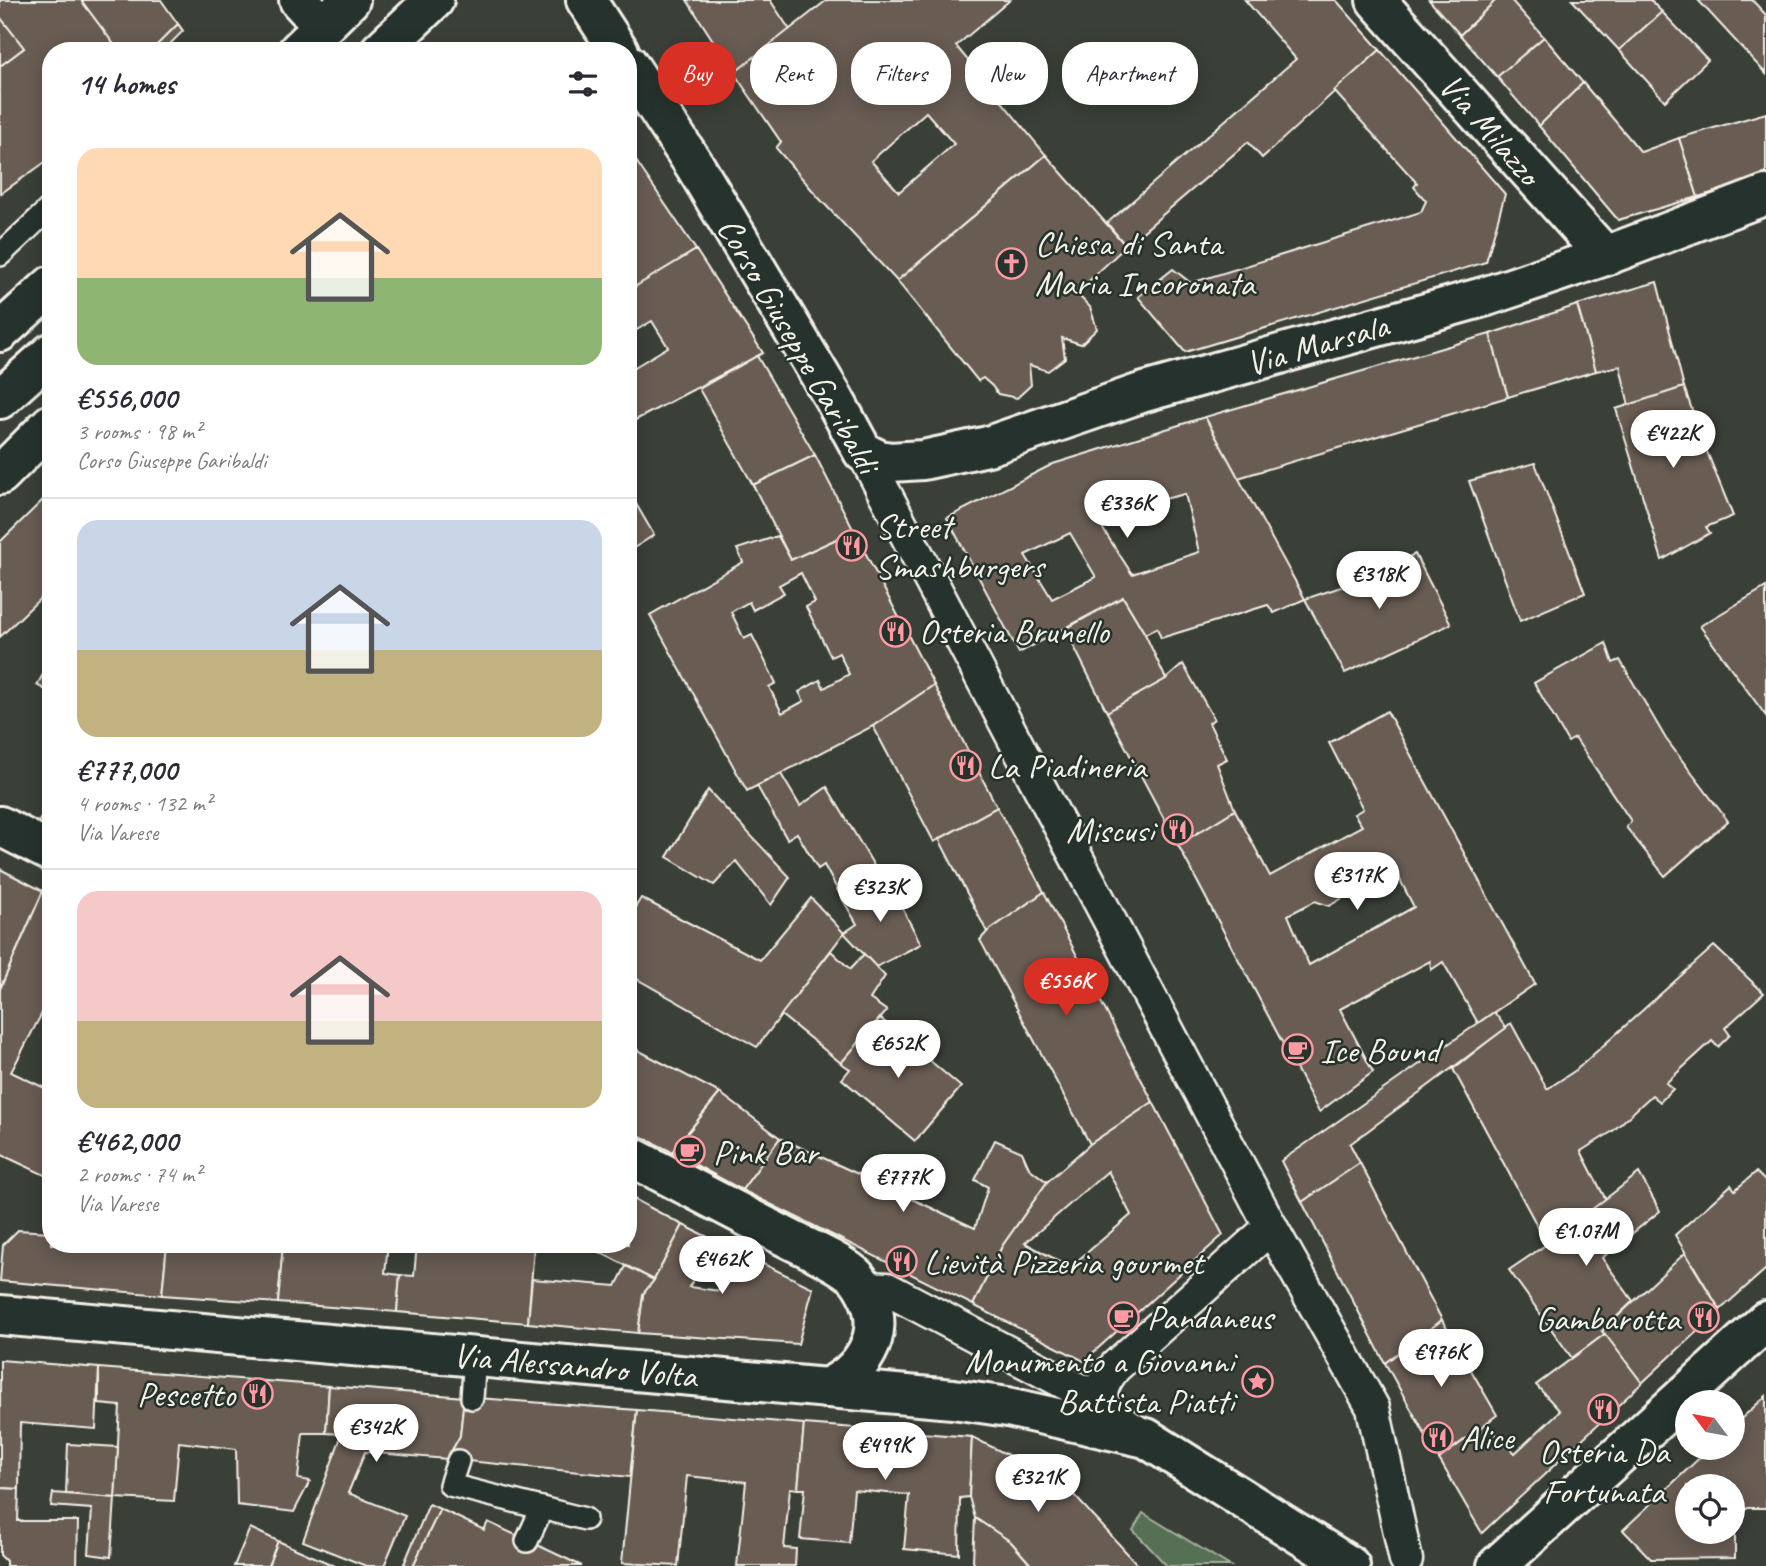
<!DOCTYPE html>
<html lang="en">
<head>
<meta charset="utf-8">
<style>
  :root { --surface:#fff; --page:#f2f2f3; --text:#2b2b33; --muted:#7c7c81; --line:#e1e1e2; --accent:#d93025 }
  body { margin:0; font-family:Caveat,sans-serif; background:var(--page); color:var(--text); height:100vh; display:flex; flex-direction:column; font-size:26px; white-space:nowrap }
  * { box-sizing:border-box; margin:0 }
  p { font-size:23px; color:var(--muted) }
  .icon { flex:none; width:38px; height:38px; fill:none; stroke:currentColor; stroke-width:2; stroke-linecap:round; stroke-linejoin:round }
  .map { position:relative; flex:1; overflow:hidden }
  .side { position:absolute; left:42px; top:42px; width:595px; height:1211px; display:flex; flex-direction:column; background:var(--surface); border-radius:28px; box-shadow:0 4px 18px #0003 }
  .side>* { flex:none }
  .hud { position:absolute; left:658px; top:42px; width:665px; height:63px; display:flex; gap:14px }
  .needle { width:46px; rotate:302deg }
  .tools { position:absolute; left:1675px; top:1390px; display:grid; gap:14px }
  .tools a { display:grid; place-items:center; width:70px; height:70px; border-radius:50%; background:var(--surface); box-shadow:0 4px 18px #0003; font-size:35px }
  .price { position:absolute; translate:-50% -60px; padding:0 16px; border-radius:24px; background:#fff; color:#222; font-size:23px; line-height:46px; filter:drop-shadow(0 2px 4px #0008) }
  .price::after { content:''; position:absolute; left:50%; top:42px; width:21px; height:16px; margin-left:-10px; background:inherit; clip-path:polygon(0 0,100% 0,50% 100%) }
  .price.selected { background:var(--accent); color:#fff }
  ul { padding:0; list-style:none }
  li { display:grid; align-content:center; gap:14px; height:371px; padding:0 35px }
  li+li { border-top:2px solid var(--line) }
  li span { display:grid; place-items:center; height:217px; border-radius:21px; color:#555 }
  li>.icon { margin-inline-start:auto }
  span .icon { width:126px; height:126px; fill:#fffc; stroke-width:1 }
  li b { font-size:30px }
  h2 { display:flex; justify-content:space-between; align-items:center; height:84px; padding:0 35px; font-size:30px }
  .pill { padding:0 24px; border-radius:28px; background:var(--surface); box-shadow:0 4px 18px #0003; font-size:24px; line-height:63px }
  .pill.selected { background:var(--accent); color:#fff }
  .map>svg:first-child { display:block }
  .green { fill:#576f55; stroke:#a6b09e; stroke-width:2 }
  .building { fill:#675c52; stroke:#f4f1e8; stroke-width:2; fill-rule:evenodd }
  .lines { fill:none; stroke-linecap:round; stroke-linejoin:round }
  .service-casing { stroke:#f4f1e8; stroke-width:26 }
  .pedestrian-casing { stroke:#f4f1e8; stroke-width:37 }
  .minor-casing { stroke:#f4f1e8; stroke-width:44 }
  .secondary-casing { stroke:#f4f1e8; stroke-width:44 }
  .service { stroke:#26332d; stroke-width:21 }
  .pedestrian { stroke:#26332d; stroke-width:32 }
  .minor { stroke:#26332d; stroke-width:38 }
  .secondary { stroke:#26332d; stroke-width:38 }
  .labels { text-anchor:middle; stroke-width:5; stroke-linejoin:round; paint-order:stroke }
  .street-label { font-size:35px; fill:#f4f1e8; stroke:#26332d }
  .poi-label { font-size:35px; fill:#f4f1e8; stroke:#26332d; text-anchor:start }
</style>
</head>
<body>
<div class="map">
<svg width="1766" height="1566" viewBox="0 0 1766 1566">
  <rect width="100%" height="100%" fill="#3a3f38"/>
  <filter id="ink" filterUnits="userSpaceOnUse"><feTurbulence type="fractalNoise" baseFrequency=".0143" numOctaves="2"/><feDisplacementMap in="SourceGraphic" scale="14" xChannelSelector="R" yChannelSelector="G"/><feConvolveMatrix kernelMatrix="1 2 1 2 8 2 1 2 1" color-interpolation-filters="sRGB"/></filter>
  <g filter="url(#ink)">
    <!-- green -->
    <polygon class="green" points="1143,1513 1230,1566 1167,1566 1133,1530"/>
    <!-- building -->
    <g class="building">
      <polygon points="0,0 81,0 119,51 51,51 51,158 0,194 0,66 24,48 0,17"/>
      <polygon points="81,0 161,0 183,31 178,24 151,51 119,51"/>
      <polygon points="687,0 770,0 790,30 734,73"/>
      <path d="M827,0H1010L956,46L1046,155L897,281L819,198L776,148L781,142L734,73ZM926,112L954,144L899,192L871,161Z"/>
      <polygon points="1245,0 1336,0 1380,50 1262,158 1248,142 1126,246 1107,223 1296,59"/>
      <polygon points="1429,0 1496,0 1460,35"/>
      <polygon points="1496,0 1511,0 1544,37 1497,77 1460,35"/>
      <polygon points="1572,0 1650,0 1662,12 1619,50"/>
      <polygon points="1698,0 1752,0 1766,15 1766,74"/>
      <polygon points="1662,12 1708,60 1665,101 1619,50"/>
      <polygon points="0,17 24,48 0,66"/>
      <polygon points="178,24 183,31 163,51 151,51"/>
      <polygon points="1544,37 1583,83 1539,126 1497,77"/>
      <polygon points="1380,50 1505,194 1486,262 1185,352 1138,297 1173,269 1191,283 1421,212 1426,201 1414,187 1417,183 1334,91"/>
      <polygon points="1583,83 1641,152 1679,138 1698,197 1618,220 1539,126"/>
      <polygon points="1766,113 1766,177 1698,197 1679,138"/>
      <polygon points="628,149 696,250 628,291"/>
      <polygon points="1046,155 1126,246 1076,293 1090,307 1097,329 1081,344 1062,338 1065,358 1048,371 1029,365 1031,385 1017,398 998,394 992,386 983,378 978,381 897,281"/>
      <polygon points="696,250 763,353 628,424 628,371 668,347 652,321 628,335 628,291"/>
      <polygon points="1657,282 1684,387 1629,406 1620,366 1596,371 1577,305"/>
      <polygon points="1577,305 1596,371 1508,397 1490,334"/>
      <polygon points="1490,334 1508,397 1238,478 1205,417"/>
      <polygon points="757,356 815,455 753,485 699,389"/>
      <polygon points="1684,387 1705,447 1733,516 1706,527 1710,533 1662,560 1616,409"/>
      <path d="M1205,417L1305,599L1274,613L1268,605L1161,638L1157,628L1145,634L1123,597L1019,653L947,518L1053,464ZM1185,494L1199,552L1132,574L1101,526L1128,516L1127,508ZM1070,533L1096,577L1052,599L1025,555Z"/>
      <polygon points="815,455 854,531 791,560 753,485"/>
      <polygon points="1535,463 1585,593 1520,621 1469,481"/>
      <polygon points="628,490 654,535 628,552"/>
      <polygon points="51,492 51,588 0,637 0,542"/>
      <path d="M854,531L934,685L873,726L747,791L650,615L743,562L737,549L778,536L791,560ZM801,573L815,602L806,607L831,657L839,653L849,674L824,688L820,680L799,692L804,701L782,713L769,687L776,683L752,635L744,639L731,612L749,602L753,610L784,593L779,585Z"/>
      <polygon points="1399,553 1402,560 1415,554 1451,624 1345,673 1305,599 1353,583 1350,576"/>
      <polygon points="1766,587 1766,716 1700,626"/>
      <polygon points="1123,597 1145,634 1166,679 1107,712 1065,629"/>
      <polygon points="1606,643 1613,663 1620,660 1666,739 1728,821 1665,876 1626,827 1631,821 1575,738 1568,742 1534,683"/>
      <polygon points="51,660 51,693 37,685"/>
      <polygon points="1183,664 1214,719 1209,723 1227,759 1217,764 1235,810 1178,845 1107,712 1166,679"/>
      <polygon points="934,685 997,807 934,842 873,726"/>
      <path d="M1387,711L1535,984L1478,1023L1443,962L1431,970L1430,961L1340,1009L1373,1072L1319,1112L1178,845L1235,810L1270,876L1362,826L1354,814L1363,809L1329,743ZM1394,868L1414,907L1309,965L1288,915L1315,901L1329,906Z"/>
      <polygon points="781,774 800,806 827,787 882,879 843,900 824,865 818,869 797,833 787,839 757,786"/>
      <polygon points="708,790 790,877 771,905 736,861 714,885 667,857"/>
      <polygon points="51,800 51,830 38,823"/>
      <polygon points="997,807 1044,892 987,932 939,839"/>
      <polygon points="0,869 43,891 0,989"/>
      <polygon points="886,877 921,944 876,967 844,933 857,924 843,900"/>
      <polygon points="43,891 51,895 51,996 11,1072 51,1091 51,1178 0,1154 0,989"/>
      <polygon points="1044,892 1153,1102 1090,1144 980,940 987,932"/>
      <polygon points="641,898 760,960 811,898 844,933 757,1047 628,974 628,919"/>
      <polygon points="1714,946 1764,993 1725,1028 1730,1035 1718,1047 1712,1041 1666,1083 1673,1089 1660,1102 1652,1095 1613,1131 1581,1151 1606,1200 1547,1244 1453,1069 1511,1023 1547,1089 1576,1070"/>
      <polygon points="831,951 850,969 864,954 885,976 870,999 887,1011 841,1063 781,1015"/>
      <polygon points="1494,1012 1506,1028 1350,1144 1360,1163 1302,1202 1281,1161"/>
      <polygon points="880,1018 961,1087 915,1141 842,1079 850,1069 841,1063"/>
      <polygon points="628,1045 720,1093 672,1152 628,1130"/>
      <polygon points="720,1093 780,1138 742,1190 672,1152"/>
      <path d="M1153,1102L1223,1235L1084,1361L973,1305L1002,1246L1047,1182L1090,1144ZM1108,1171L1131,1215L1070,1267L1025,1243Z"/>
      <polygon points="780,1138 975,1228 988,1187 975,1180 995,1140 1022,1152 1029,1168 1047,1182 1002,1246 973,1305 742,1190"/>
      <polygon points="1360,1163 1442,1320 1385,1363 1302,1202"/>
      <polygon points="1756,1172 1766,1182 1766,1269 1720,1310 1675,1235 1731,1185 1735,1190"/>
      <polygon points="1639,1173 1660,1211 1602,1258 1633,1301 1602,1331 1605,1334 1572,1358 1509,1270 1547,1244"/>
      <polygon points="628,1196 683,1225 654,1280 584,1244 628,1244"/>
      <polygon points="51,1223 51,1244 167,1244 162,1295 0,1281 3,1245 18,1230 50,1232"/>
      <path d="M683,1225L813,1288L798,1344L638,1333L643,1294L654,1280ZM699,1271L724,1284L720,1291L689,1287Z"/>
      <polygon points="167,1244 283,1244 278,1303 162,1295"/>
      <polygon points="283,1244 388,1244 385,1273 400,1275 397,1312 278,1303"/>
      <polygon points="417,1244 501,1244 534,1247 528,1323 397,1312 400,1275 414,1276"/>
      <polygon points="1685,1253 1720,1310 1642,1383 1602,1331"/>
      <polygon points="626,1266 654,1280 643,1294 638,1333 528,1323 532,1279 616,1286"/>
      <polygon points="1442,1320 1497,1415 1439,1459 1385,1363"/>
      <polygon points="1605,1334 1642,1383 1482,1533 1439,1459 1486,1424 1515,1453 1560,1411 1536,1385"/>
      <polygon points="0,1360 99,1368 96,1429 20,1423 19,1489 0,1488"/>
      <polygon points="99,1368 329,1386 326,1433 303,1433 298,1479 310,1481 294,1512 237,1505 236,1449 179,1442 174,1501 115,1498 120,1406 99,1404"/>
      <polygon points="329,1386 464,1397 460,1436 447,1459 365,1452 348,1493 405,1516 384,1566 366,1566 303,1541 342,1434 326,1433"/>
      <path d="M1766,1396V1508H1748L1738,1513L1735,1522V1558L1651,1559L1623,1530L1711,1447H1732V1427ZM1687,1486H1732V1531H1687Z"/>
      <polygon points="464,1397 637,1410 630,1477 447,1459 460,1436"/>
      <polygon points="637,1410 804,1424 798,1489 790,1488 784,1548 796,1549 795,1566 737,1566 746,1482 687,1476 678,1566 622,1563"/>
      <polygon points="804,1424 972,1437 969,1497 960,1498 959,1554 904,1549 909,1495 854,1490 849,1543 800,1539 805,1489 798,1489"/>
      <polygon points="972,1437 1062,1482 1139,1566 1032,1566 1011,1542 975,1518 969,1497"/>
      <polygon points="68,1444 118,1447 115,1498 66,1494"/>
      <polygon points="0,1488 19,1489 18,1521 78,1521 77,1566 6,1566 6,1561 0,1555"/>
      <polygon points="53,1493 115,1498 111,1557 89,1554 92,1509 51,1506"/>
      <polygon points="429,1504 440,1509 413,1566 409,1566 404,1564"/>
      <polygon points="440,1509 484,1530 488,1522 582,1566 413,1566"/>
      <polygon points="975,1518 1011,1542 1031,1565 975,1566 973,1560"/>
      <polygon points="250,1528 278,1541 268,1566 234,1566"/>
      <polygon points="278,1541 335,1566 268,1566"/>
    </g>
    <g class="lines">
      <defs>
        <g id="service">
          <polyline points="0,255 51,207"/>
          <polyline points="472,1398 475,1357"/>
          <polyline points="458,1461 450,1485 585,1519"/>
          <polyline points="527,1541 542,1508"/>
        </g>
        <g id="pedestrian">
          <polyline points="863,452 1271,1227 1373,1408 1406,1560"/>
          <polyline points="864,1288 887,1289 1081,1391 1101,1395"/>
          <path d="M1140,1434C1109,1414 1085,1403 1115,1367L1271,1227"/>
        </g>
        <g id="minor">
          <polyline points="299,0 323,26"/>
          <polyline points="586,0 619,51"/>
          <polyline points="1376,0 1605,256"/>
          <polyline points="628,64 695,166 833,397 863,452 879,460 890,462 923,460 988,446 1141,393 1487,296 1605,256 1766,195"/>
          <polyline points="0,475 51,424"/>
          <polyline points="0,826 51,852"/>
          <path d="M628,1155C679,1181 729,1208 780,1234C804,1247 833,1258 854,1275C861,1281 865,1290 869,1298C886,1336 861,1373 826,1388"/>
          <polyline points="0,1315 953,1399 1008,1407 1146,1438 1350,1566"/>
          <polyline points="1497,1566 1766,1321"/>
        </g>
        <g id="secondary">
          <polyline points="298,51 350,0"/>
          <polyline points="380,51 434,0"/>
          <polyline points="0,332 51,286"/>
          <polyline points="0,399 51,353"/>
        </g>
      </defs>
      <!-- service casing -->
      <use href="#service" class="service-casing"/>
      <!-- pedestrian casing -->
      <use href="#pedestrian" class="pedestrian-casing"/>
      <!-- minor casing -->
      <use href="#minor" class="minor-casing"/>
      <!-- secondary casing -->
      <use href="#secondary" class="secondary-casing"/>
      <!-- service -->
      <use href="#service" class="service"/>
      <!-- pedestrian -->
      <use href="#pedestrian" class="pedestrian"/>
      <!-- minor -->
      <use href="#minor" class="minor"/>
      <!-- secondary -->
      <use href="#secondary" class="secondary"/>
    </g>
  </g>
  <!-- icons -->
  <defs>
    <symbol id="church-ring" viewBox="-11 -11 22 22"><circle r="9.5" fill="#26332d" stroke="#ff9aa2" stroke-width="1.5"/><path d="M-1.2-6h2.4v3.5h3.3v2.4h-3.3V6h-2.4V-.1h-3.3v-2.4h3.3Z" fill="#ff9aa2"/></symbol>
    <symbol id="restaurant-ring" viewBox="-11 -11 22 22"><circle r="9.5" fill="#26332d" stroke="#ff9aa2" stroke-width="1.5"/><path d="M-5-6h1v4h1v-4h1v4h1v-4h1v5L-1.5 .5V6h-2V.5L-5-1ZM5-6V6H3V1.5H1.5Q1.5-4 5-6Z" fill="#ff9aa2"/></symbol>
    <symbol id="cafe-ring" viewBox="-11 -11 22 22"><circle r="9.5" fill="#26332d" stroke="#ff9aa2" stroke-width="1.5"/><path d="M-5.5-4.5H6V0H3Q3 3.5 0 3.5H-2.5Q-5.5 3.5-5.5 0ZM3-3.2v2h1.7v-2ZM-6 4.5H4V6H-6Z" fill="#ff9aa2"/></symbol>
    <symbol id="sight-ring" viewBox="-11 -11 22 22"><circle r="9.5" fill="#26332d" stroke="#ff9aa2" stroke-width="1.5"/><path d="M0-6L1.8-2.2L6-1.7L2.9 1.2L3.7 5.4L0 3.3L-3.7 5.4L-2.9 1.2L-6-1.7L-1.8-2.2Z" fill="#ff9aa2"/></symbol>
  </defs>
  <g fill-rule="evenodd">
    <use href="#church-ring" x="994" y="246" width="35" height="35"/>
    <use href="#restaurant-ring" x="834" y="528" width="35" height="35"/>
    <use href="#restaurant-ring" x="878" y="614" width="35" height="35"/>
    <use href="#restaurant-ring" x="948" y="748" width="35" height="35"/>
    <use href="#restaurant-ring" x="1160" y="812" width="35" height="35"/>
    <use href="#cafe-ring" x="1280" y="1032" width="35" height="35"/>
    <use href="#cafe-ring" x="672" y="1134" width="35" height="35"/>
    <use href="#restaurant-ring" x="884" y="1244" width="35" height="35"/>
    <use href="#cafe-ring" x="1106" y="1300" width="35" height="35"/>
    <use href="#restaurant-ring" x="1686" y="1300" width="35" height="35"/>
    <use href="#sight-ring" x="1240" y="1364" width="35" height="35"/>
    <use href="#restaurant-ring" x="240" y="1376" width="35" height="35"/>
    <use href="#restaurant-ring" x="1586" y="1392" width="35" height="35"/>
    <use href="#restaurant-ring" x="1420" y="1420" width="35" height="35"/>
  </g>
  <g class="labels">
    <!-- street labels -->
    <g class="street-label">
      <text transform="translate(1490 129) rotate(49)" y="12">Via Milazzo</text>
      <text transform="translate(1317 344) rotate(-16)" y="12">Via Marsala</text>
      <text transform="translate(799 345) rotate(60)" y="12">Corso Giuseppe Garibaldi</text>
      <text transform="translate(575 1365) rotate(5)" y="12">Via Alessandro Volta</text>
    </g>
    <!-- poi labels -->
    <g class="poi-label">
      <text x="1035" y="255">Chiesa di Santa<tspan x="1035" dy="40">Maria Incoronata</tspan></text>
      <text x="875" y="538">Street<tspan x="875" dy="40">Smashburgers</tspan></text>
      <text x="919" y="643">Osteria Brunello</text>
      <text x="988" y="778">La Piadineria</text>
      <text x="1154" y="842" text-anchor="end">Miscusi</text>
      <text x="1320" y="1062">Ice Bound</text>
      <text x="713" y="1164">Pink Bar</text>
      <text x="924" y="1274">Lievità Pizzeria gourmet</text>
      <text x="1147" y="1329">Pandaneus</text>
      <text x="1680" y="1330" text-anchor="end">Gambarotta</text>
      <text x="1234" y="1373" text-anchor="end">Monumento a Giovanni<tspan x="1234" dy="40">Battista Piatti</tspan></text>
      <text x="235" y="1406" text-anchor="end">Pescetto</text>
      <text x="1460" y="1449">Alice</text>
      <text x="1604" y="1463" text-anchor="middle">Osteria Da<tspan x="1604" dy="40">Fortunata</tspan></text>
    </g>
  </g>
</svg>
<div class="tools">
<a><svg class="needle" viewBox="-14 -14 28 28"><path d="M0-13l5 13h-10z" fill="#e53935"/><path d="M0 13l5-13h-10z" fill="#7c7c81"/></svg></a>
<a><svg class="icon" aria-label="locate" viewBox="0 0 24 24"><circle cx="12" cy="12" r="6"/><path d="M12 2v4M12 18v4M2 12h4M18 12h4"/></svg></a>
</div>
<b class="price" style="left:1673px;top:470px">€422K</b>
<b class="price" style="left:1127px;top:540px">€336K</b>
<b class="price" style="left:1379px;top:611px">€318K</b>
<b class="price" style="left:1357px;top:912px">€317K</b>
<b class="price" style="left:880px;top:924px">€323K</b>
<b class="price selected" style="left:1066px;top:1018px">€556K</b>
<b class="price" style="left:898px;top:1080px">€652K</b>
<b class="price" style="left:903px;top:1214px">€777K</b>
<b class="price" style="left:1586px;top:1268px">€1.07M</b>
<b class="price" style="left:722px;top:1296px">€462K</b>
<b class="price" style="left:1441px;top:1389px">€976K</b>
<b class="price" style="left:376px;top:1464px">€342K</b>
<b class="price" style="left:885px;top:1482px">€499K</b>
<b class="price" style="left:1038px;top:1514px">€321K</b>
<div class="hud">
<a class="pill selected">Buy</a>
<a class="pill">Rent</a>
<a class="pill">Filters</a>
<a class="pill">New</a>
<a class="pill">Apartment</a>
</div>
<section class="side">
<h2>14 homes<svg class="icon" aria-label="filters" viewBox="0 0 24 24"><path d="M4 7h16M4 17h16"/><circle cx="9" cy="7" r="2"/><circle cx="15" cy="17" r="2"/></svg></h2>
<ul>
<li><span style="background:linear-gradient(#ffd9b3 60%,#8fb573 0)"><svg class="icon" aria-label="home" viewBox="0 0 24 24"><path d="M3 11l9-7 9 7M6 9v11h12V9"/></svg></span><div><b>€556,000</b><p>3 rooms · 98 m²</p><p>Corso Giuseppe Garibaldi</p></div></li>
<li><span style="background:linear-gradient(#c9d6e8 60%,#c2b280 0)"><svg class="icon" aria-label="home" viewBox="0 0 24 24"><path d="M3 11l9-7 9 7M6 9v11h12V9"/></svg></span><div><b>€777,000</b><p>4 rooms · 132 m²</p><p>Via Varese</p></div></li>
<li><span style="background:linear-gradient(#f6c9c9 60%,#c2b280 0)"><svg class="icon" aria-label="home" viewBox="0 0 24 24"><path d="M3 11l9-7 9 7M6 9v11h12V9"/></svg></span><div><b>€462,000</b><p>2 rooms · 74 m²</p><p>Via Varese</p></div></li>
</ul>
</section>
</div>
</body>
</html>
